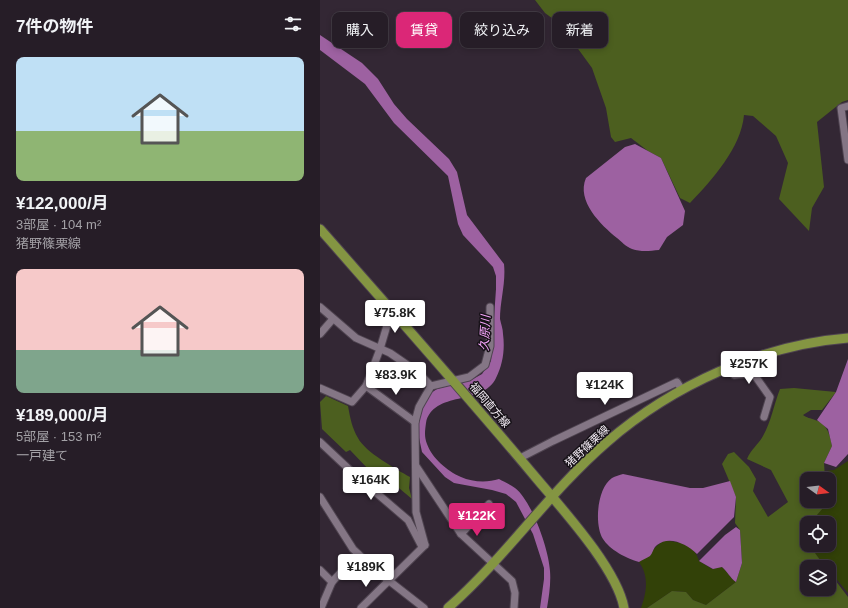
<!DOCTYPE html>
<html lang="ja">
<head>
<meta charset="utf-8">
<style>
  :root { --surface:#261d27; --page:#2e262f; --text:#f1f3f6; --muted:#a4a2a7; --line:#423b44; --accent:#db2777 }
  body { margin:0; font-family:Arial,"Noto Sans JP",sans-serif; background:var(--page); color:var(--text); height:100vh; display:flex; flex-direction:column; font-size:15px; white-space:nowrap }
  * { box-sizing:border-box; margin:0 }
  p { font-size:13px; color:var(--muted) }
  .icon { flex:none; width:22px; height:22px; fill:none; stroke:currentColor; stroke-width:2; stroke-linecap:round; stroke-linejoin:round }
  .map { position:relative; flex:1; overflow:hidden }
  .sheet { display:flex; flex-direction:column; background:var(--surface); width:320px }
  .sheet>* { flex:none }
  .guide { position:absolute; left:12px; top:12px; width:380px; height:36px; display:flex; gap:8px }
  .needle { width:26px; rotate:105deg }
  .controls { position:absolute; left:480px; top:472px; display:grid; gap:8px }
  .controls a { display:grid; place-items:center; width:36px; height:36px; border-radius:8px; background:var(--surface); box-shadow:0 2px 6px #0003,0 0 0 1px var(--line); font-size:20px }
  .price { position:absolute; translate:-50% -34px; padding:0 9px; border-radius:4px; background:#fff; color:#222; font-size:13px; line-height:26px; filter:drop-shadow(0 1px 2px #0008) }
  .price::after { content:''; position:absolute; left:50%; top:24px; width:12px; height:9px; margin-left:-6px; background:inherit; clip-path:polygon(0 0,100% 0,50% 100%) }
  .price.current { background:var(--accent); color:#fff }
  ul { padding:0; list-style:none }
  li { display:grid; align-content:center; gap:8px; height:212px; padding:0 16px }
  li span { display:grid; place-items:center; height:124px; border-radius:8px; color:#555 }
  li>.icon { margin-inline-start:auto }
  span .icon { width:72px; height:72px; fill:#fffc; stroke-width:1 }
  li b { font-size:17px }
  h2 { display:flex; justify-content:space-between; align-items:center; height:48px; padding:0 16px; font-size:17px }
  .chip { padding:0 14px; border-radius:8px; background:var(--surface); box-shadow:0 2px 6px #0003,0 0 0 1px var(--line); font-size:14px; line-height:36px }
  .chip.current { background:var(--accent); color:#fff }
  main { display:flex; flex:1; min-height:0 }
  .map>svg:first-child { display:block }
  .green { fill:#324108 }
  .forest { fill:#4c5f1f }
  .water { fill:#9d61a1 }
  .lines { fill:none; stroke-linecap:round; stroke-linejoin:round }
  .minor-casing { stroke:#4f4450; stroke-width:9 }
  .major-casing { stroke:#4f4450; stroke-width:11 }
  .minor { stroke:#847685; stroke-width:7 }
  .major { stroke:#849542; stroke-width:9 }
  .labels { text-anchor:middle; stroke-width:3; stroke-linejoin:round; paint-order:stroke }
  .street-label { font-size:11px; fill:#f5edf6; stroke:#171218 }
  .water-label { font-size:12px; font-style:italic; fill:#f9a7fe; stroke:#171218 }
</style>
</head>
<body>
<main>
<section class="sheet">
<h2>7件の物件<svg class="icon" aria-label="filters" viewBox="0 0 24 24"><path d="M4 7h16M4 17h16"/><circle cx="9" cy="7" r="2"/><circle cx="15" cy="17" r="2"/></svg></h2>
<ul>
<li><span style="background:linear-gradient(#bfe0f5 60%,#8fb573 0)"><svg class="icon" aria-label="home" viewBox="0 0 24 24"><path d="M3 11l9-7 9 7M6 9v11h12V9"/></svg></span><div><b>¥122,000/月</b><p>3部屋 · 104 m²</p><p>猪野篠栗線</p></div></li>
<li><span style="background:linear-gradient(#f6c9c9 65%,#7fa58c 0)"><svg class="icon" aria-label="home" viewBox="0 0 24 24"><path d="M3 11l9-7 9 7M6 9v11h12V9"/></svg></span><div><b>¥189,000/月</b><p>5部屋 · 153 m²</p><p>一戸建て</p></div></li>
</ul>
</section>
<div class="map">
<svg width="528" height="608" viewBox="0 0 528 608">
  <rect width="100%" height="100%" fill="#332734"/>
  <!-- green -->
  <g class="green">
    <polygon points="528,461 528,593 509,570 509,567 506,567 495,553 493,545 509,545 509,523 490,523 503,508 504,501 509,501 509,479 505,479 504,471 514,470"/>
    <path d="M344,541C359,541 375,545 379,561L392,569L402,567C408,572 410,578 416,582L386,605L373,600L366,592L352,591L327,608H321C327,592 329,576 319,562C331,555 333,547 344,541Z"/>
  </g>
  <!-- forest -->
  <g class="forest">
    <path d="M215,0H528V100L522,102L497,122L504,187L492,208L489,231L459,199L468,163L456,136L433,116L424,115C421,148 392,180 370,203L360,198L341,158L328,151L311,138L295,142L291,137L286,108L272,68L240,24L225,13Z"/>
    <path d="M474,388L516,392L502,410H491L483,415C487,418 490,418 495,420C507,423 510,435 512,446L504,463L505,479H487V501H504L503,508L490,523H487V545H493L495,553L505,567H487V589H509V572L528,597V608H327L352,591L366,592L373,600L386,605L416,582L422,563L420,530L415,523L416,497L402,464L408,454L414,452L429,467L436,479L433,491L448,517L468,502L451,470L427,459C431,449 438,445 443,436C451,422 454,404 460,389Z"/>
    <path d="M6,396L28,406C30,417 32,428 38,438C45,452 76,469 90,477L89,488L92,499L55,468L51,472L30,450L26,452L2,429L0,402Z"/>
  </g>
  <!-- water -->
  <g class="water">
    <path d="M0,35L42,63L58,79L74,104L87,119L129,159L137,172L147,215L184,264C186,283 180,301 180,319C181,324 183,329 183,334C185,349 183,364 176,378C163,406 113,390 106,423C105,431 104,436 107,444C112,458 127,471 141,477C152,482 167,483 179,479C184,482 190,484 195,488C212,501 229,550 230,571C231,583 229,596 227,608H220L224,579V568L213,534L196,502L186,494L172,490L134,483L125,477L102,452L98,433L99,418L103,405L111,393L117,389L153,379L162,374L171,361L176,289V276L173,267L143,235L138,224L128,176L74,123L45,84L0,50Z"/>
    <path d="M315,144L341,158L365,211L363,225L347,237L339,250C329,251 321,252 312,249C306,247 301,241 297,238C281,225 256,201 266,178L305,147Z"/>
    <polygon points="528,359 528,454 516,467 504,463 512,446 508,429 497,420 516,392"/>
    <path d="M303,474L370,488H383L410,481L416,497L414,517L377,554C367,544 349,535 337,545C333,548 333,553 330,556C327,558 322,560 319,562C307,559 289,549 283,539C274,525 277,488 292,478C295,476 300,475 303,474Z"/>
    <path d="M416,527L420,530L422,563L416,582C410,578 408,572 402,567L393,569L379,561L405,535Z"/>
  </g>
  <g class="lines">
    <defs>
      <g id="minor">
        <polyline points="528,106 521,108 528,160"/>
        <polyline points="0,307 36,338 70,353 99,373 111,386"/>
        <polyline points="0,334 12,320"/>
        <polyline points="409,368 414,375 433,373 450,397 444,417"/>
        <polyline points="46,386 95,422"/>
        <polyline points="0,388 32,402 46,386 60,349 71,312 73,310"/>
        <polyline points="0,442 32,472 88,520 101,545 105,545"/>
        <polyline points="200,458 233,441 357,382 362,390"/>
        <polyline points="96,466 141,534 192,581 195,593 194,608"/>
        <polyline points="0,497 33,549 54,569 104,608"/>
        <polyline points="141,534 169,504"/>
        <polyline points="0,570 12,582"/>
        <polyline points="1,608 12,582 38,554"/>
        <polyline points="41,608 105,545 96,512 95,422 99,407 111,386 149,377 165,365 170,346 170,307"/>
      </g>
      <g id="major">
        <path d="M0,229C73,312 146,394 217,479C243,510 297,569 304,608"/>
        <path d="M128,608C186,557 229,492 287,442C353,385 441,345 528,338"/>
      </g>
    </defs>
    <!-- minor casing -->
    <use href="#minor" class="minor-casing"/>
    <!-- major casing -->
    <use href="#major" class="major-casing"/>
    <!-- minor -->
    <use href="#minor" class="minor"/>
    <!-- major -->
    <use href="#major" class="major"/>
  </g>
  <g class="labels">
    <!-- street labels -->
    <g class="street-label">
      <text transform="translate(170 405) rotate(49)" y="4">福岡直方線</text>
      <text transform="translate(267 446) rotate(-43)" y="4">猪野篠栗線</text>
    </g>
    <!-- water labels -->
    <g class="water-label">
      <text transform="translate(165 333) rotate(-87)" y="4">久原川</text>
    </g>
  </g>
</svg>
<div class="controls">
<a><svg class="needle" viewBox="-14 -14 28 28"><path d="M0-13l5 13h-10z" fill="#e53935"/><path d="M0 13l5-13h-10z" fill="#a4a2a7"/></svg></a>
<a><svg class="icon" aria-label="locate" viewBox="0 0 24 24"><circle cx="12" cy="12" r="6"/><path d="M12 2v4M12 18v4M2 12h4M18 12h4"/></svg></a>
<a><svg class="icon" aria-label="layers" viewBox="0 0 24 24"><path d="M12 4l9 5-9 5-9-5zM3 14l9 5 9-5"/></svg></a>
</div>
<b class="price" style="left:75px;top:334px">¥75.8K</b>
<b class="price" style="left:429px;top:385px">¥257K</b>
<b class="price" style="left:76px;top:396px">¥83.9K</b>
<b class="price" style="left:285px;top:406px">¥124K</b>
<b class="price" style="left:51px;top:501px">¥164K</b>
<b class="price current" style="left:157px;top:537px">¥122K</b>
<b class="price" style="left:46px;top:588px">¥189K</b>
<div class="guide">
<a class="chip">購入</a>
<a class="chip current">賃貸</a>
<a class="chip">絞り込み</a>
<a class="chip">新着</a>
</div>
</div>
</main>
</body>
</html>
